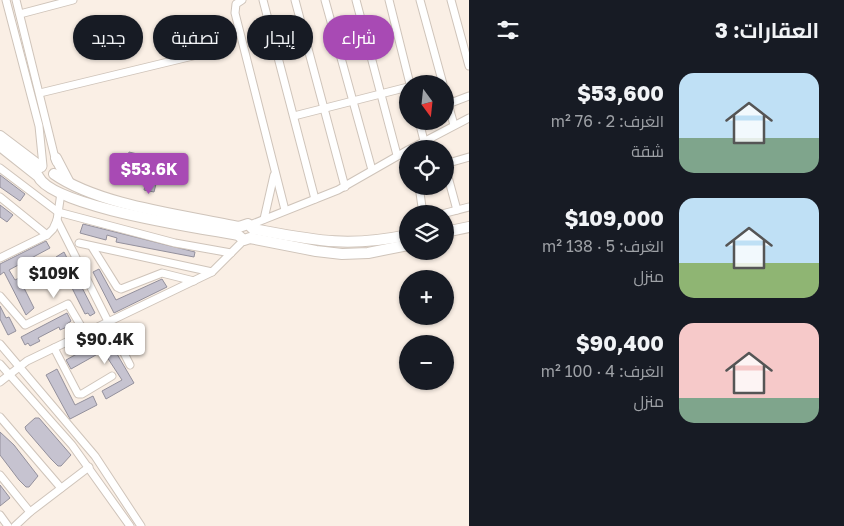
<!DOCTYPE html>
<html lang="ar">
<head>
<meta charset="utf-8">
<style>
  :root { --surface:#171b24; --page:#20242c; --text:#f1f3f6; --muted:#9ea1a6; --accent:#a84ab4 }
  body { margin:0; font-family:"Golos Text",Cairo,sans-serif; background:var(--page); color:var(--text); direction:rtl; height:100vh; display:flex; flex-direction:column; font-size:19px; white-space:nowrap }
  * { box-sizing:border-box; margin:0 }
  p { font-size:16px; color:var(--muted) }
  .icon { flex:none; width:28px; height:28px; fill:none; stroke:currentColor; stroke-width:2; stroke-linecap:round; stroke-linejoin:round }
  .map { position:relative; flex:1; overflow:hidden; direction:ltr }
  .details { display:flex; flex-direction:column; background:var(--surface); width:375px }
  .details>* { flex:none }
  .hud { position:absolute; left:15px; top:15px; width:379px; height:45px; direction:rtl; display:flex; gap:10px }
  .needle { width:32px; rotate:165deg }
  .buttons { position:absolute; left:399px; top:75px; display:grid; gap:10px }
  .buttons a { display:grid; place-items:center; width:55px; height:55px; border-radius:50%; background:var(--surface); box-shadow:0 1px 4px #0004; font-size:25px }
  .price { position:absolute; translate:-50% -42px; padding:0 11px; border-radius:5px; background:#fff; color:#222; font-size:16px; line-height:32px; filter:drop-shadow(0 1px 2px #0008) }
  .price::after { content:''; position:absolute; left:50%; top:30px; width:15px; height:11px; margin-left:-8px; background:inherit; clip-path:polygon(0 0,100% 0,50% 100%) }
  .price.active { background:var(--accent); color:#fff }
  ul { padding:0; list-style:none }
  li { display:flex; align-items:center; gap:15px; height:125px; padding:0 25px }
  li span { display:grid; place-items:center; flex:none; width:140px; height:100px; border-radius:15px; color:#555 }
  li>.icon { margin-inline-start:auto }
  span .icon { width:60px; height:60px; fill:#fffc; stroke-width:1 }
  li b { font-size:21px }
  h2 { display:flex; justify-content:space-between; align-items:center; height:60px; padding:0 25px; font-size:21px }
  .tag { padding:0 18px; border-radius:22px; background:var(--surface); box-shadow:0 1px 4px #0004; font-size:18px; line-height:45px }
  .tag.active { background:var(--accent); color:#fff }
  main { display:flex; flex:1; min-height:0 }
  .map>svg:first-child { display:block }
  .building { fill:#c6c3d0; stroke:#93909c }
  .lines { fill:none; stroke-linecap:round; stroke-linejoin:round }
  .street-casing { stroke:#cfc4ba; stroke-width:9 }
  .secondary-casing { stroke:#cfc4ba; stroke-width:12 }
  .street { stroke:#fff; stroke-width:7 }
  .secondary { stroke:#fff; stroke-width:10 }
</style>
</head>
<body>
<main>
<section class="details">
<h2>العقارات: 3<svg class="icon" aria-label="filters" viewBox="0 0 24 24"><path d="M4 7h16M4 17h16"/><circle cx="9" cy="7" r="2"/><circle cx="15" cy="17" r="2"/></svg></h2>
<ul>
<li><span style="background:linear-gradient(#bfe0f5 65%,#7fa58c 0)"><svg class="icon" aria-label="home" viewBox="0 0 24 24"><path d="M3 11l9-7 9 7M6 9v11h12V9"/></svg></span><div><b>$53,600</b><p>الغرف: 2 · 76 m²</p><p>شقة</p></div></li>
<li><span style="background:linear-gradient(#bfe0f5 65%,#8fb573 0)"><svg class="icon" aria-label="home" viewBox="0 0 24 24"><path d="M3 11l9-7 9 7M6 9v11h12V9"/></svg></span><div><b>$109,000</b><p>الغرف: 5 · 138 m²</p><p>منزل</p></div></li>
<li><span style="background:linear-gradient(#f6c9c9 75%,#7fa58c 0)"><svg class="icon" aria-label="home" viewBox="0 0 24 24"><path d="M3 11l9-7 9 7M6 9v11h12V9"/></svg></span><div><b>$90,400</b><p>الغرف: 4 · 100 m²</p><p>منزل</p></div></li>
</ul>
</section>
<div class="map">
<svg width="469" height="526" viewBox="0 0 469 526">
  <rect width="100%" height="100%" fill="#faefe5"/>
  <!-- building -->
  <g class="building">
    <polygon points="129,152 162,160 154,192 144,190 149,169 126,163"/>
    <polygon points="0,175 25,194 20,201 0,187"/>
    <polygon points="0,205 13,215 7,222 0,217"/>
    <polygon points="83,224 195,252 194,257 116,242 117,238 107,235 106,240 80,233"/>
    <polygon points="46,241 50,248 9,270 15,280 19,278 34,308 26,315 4,272 0,275 0,264"/>
    <polygon points="64,252 72,268 67,271 65,268 62,270 56,257"/>
    <polygon points="99,269 116,300 162,279 167,287 114,313 93,272"/>
    <polygon points="77,278 95,313 90,316 88,313 85,314 71,286 74,285 72,281"/>
    <polygon points="0,306 6,318 9,317 16,331 8,335 0,319"/>
    <polygon points="67,313 71,321 67,324 69,326 60,330 59,327 38,338 40,341 30,346 28,343 25,345 21,337"/>
    <polygon points="107,337 134,383 106,399 102,391 122,380 103,351 71,369 66,360"/>
    <polygon points="57,369 75,405 93,396 97,405 70,419 46,375"/>
    <polygon points="35,418 39,418 71,455 61,466 58,466 51,459 26,430 25,427"/>
    <polygon points="0,432 14,445 38,476 29,487 26,487 19,480 0,455"/>
    <polygon points="0,485 10,498 0,506"/>
  </g>
  <g class="lines">
    <defs>
      <g id="street">
        <polyline points="6,0 39,126 43,166"/>
        <polyline points="16,0 56,162"/>
        <polyline points="242,0 236,4 235,13 285,210"/>
        <polyline points="263,0 315,199"/>
        <polyline points="295,0 345,187"/>
        <polyline points="325,0 372,170"/>
        <polyline points="356,0 397,155"/>
        <polyline points="389,0 410,84"/>
        <polyline points="420,0 443,84"/>
        <polyline points="451,0 469,66"/>
        <polyline points="20,14 73,0"/>
        <polyline points="40,93 230,47"/>
        <polyline points="445,93 454,125"/>
        <polyline points="448,104 469,96"/>
        <polyline points="294,116 408,87"/>
        <polyline points="419,121 424,141"/>
        <polyline points="410,149 469,118"/>
        <polyline points="445,164 469,157"/>
        <polyline points="445,166 457,210"/>
        <polyline points="0,168 58,212 175,243 231,253"/>
        <polyline points="419,186 423,214"/>
        <polyline points="0,197 47,235"/>
        <polyline points="442,214 469,207"/>
        <polyline points="264,219 274,175"/>
        <polyline points="57,220 130,365"/>
        <polyline points="250,225 338,190 408,150"/>
        <polyline points="79,243 212,272"/>
        <polyline points="92,247 117,287 121,289 162,273 194,281"/>
        <polyline points="0,258 47,235 53,229 57,220 61,193"/>
        <polyline points="0,296 25,325 68,304 85,333"/>
        <polyline points="0,344 95,456 141,526"/>
        <polyline points="54,348 78,394 82,394 112,376"/>
        <polyline points="0,364 72,445 130,526"/>
        <polyline points="0,382 27,361 212,272 244,240"/>
        <polyline points="0,417 61,488"/>
        <polyline points="0,475 30,512"/>
        <polyline points="0,515 8,526"/>
        <polyline points="15,526 30,512 89,467"/>
      </g>
      <g id="secondary">
        <polyline points="0,136 41,167"/>
        <path d="M0,146L38,176C52,207 201,228 238,235L244,240L250,238L316,251L342,254L368,253L408,245"/>
        <polyline points="56,158 68,181"/>
        <path d="M54,174C100,206 184,215 239,227L248,224L253,229C313,240 346,248 408,235"/>
        <polyline points="445,232 469,227"/>
      </g>
    </defs>
    <!-- street casing -->
    <use href="#street" class="street-casing"/>
    <!-- secondary casing -->
    <use href="#secondary" class="secondary-casing"/>
    <!-- street -->
    <use href="#street" class="street"/>
    <!-- secondary -->
    <use href="#secondary" class="secondary"/>
  </g>
</svg>
<div class="buttons">
<a><svg class="needle" viewBox="-14 -14 28 28"><path d="M0-13l5 13h-10z" fill="#e53935"/><path d="M0 13l5-13h-10z" fill="#9ea1a6"/></svg></a>
<a><svg class="icon" aria-label="locate" viewBox="0 0 24 24"><circle cx="12" cy="12" r="6"/><path d="M12 2v4M12 18v4M2 12h4M18 12h4"/></svg></a>
<a><svg class="icon" aria-label="layers" viewBox="0 0 24 24"><path d="M12 4l9 5-9 5-9-5zM3 14l9 5 9-5"/></svg></a>
<a>+</a>
<a>−</a>
</div>
<b class="price active" style="left:149px;top:195px">$53.6K</b>
<b class="price" style="left:54px;top:299px">$109K</b>
<b class="price" style="left:105px;top:365px">$90.4K</b>
<div class="hud">
<a class="tag active">شراء</a>
<a class="tag">إيجار</a>
<a class="tag">تصفية</a>
<a class="tag">جديد</a>
</div>
</div>
</main>
</body>
</html>
